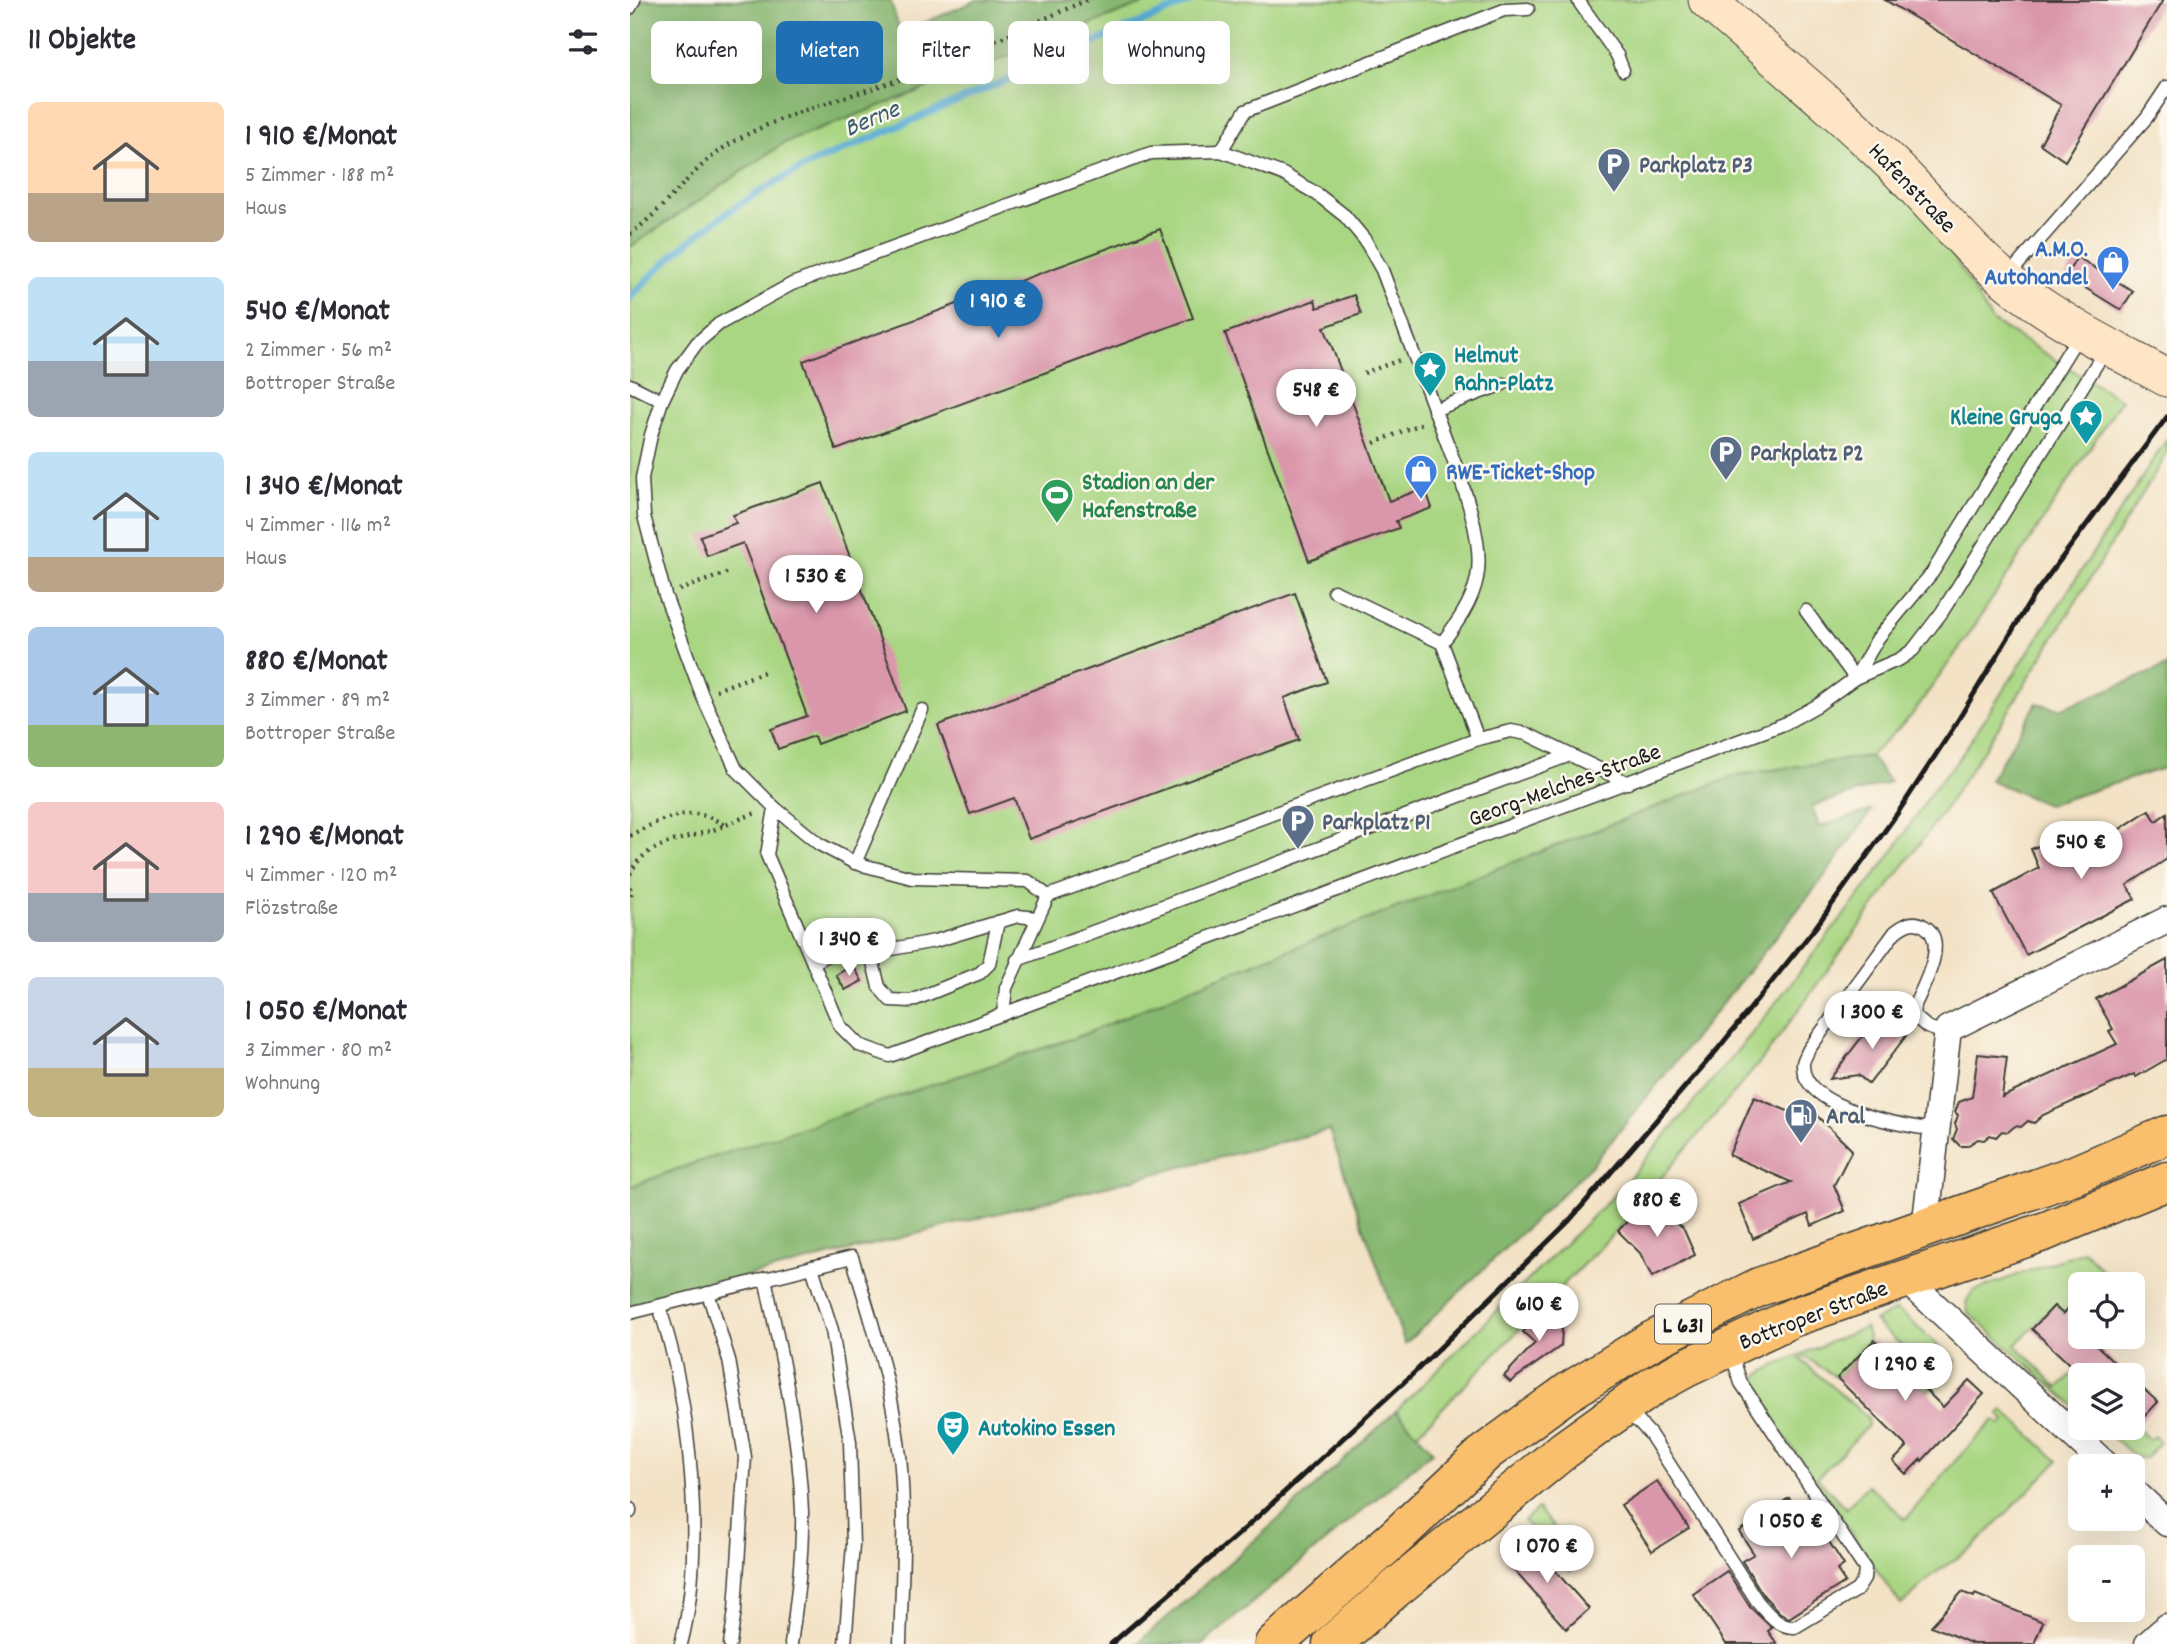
<!DOCTYPE html>
<html lang="de">
<head>
<meta charset="utf-8">
<style>
  :root { --surface:#fff; --page:#f2f2f3; --text:#2b2b33; --muted:#7c7c81; --accent:#1f6fb2 }
  body { margin:0; font-family:Dekko,sans-serif; background:var(--page); color:var(--text); height:100vh; display:flex; flex-direction:column; font-size:26px; white-space:nowrap }
  * { box-sizing:border-box; margin:0 }
  p { font-size:23px; color:var(--muted) }
  .icon { flex:none; width:38px; height:38px; fill:none; stroke:currentColor; stroke-width:2; stroke-linecap:round; stroke-linejoin:round }
  .map { position:relative; flex:1; overflow:hidden }
  .sheet { display:flex; flex-direction:column; background:var(--surface); width:630px }
  .sheet>* { flex:none }
  .guide { position:absolute; left:21px; top:21px; width:665px; height:63px; display:flex; gap:14px }
  .fabs { position:absolute; left:1438px; top:1272px; display:grid; gap:14px }
  .fabs a { display:grid; place-items:center; width:77px; height:77px; border-radius:10px; background:var(--surface); box-shadow:0 7px 28px #0002; font-size:35px }
  .price { position:absolute; translate:-50% -60px; padding:0 16px; border-radius:24px; background:#fff; color:#222; font-size:23px; line-height:46px; filter:drop-shadow(0 2px 4px #0008) }
  .price::after { content:''; position:absolute; left:50%; top:42px; width:21px; height:16px; margin-left:-10px; background:inherit; clip-path:polygon(0 0,100% 0,50% 100%) }
  .price.current { background:var(--accent); color:#fff }
  ul { padding:0; list-style:none }
  li { display:flex; align-items:center; gap:21px; height:175px; padding:0 28px }
  li span { display:grid; place-items:center; flex:none; width:196px; height:140px; border-radius:10px; color:#555 }
  li>.icon { margin-inline-start:auto }
  span .icon { width:84px; height:84px; fill:#fffc; stroke-width:1 }
  li b { font-size:30px }
  h2 { display:flex; justify-content:space-between; align-items:center; height:84px; padding:0 28px; font-size:30px }
  .tag { padding:0 24px; border-radius:10px; background:var(--surface); box-shadow:0 7px 28px #0002; font-size:24px; line-height:63px }
  .tag.current { background:var(--accent); color:#fff }
  main { display:flex; flex:1; min-height:0 }
  .map>svg:first-child { display:block }
  .green { fill:#a9d682; stroke:#62794f; stroke-width:2 }
  .forest { fill:#86b770; stroke:#516a46; stroke-width:2 }
  .lines { fill:none; stroke-linecap:round; stroke-linejoin:round }
  .stream { stroke:#58acd4; stroke-width:7 }
  .building { fill:#da96ab }
  .service-casing { stroke:#3c3a35; stroke-width:15 }
  .minor-casing { stroke:#3c3a35; stroke-width:29 }
  .secondary-casing { stroke:#3c3a35; stroke-width:39 }
  .primary-casing { stroke:#3c3a35; stroke-width:41 }
  .path { stroke:#3c3a35; stroke-width:4.5; stroke-dasharray:2 5; stroke-linecap:butt }
  .service { stroke:#fff; stroke-width:12 }
  .minor { stroke:#fff; stroke-width:26 }
  .secondary { stroke:#fde5c5; stroke-width:37 }
  .primary { stroke:#f9bf6d; stroke-width:38 }
  .rail { stroke:#1c1c1c; stroke-width:5 }
  .labels { text-anchor:middle; stroke-width:5; stroke-linejoin:round; paint-order:stroke }
  .shield { fill:#fbf7ec; stroke:#5f5e5a; stroke-width:2 }
  .shield-label { font-size:23px; font-weight:bold; fill:#1c1c1c }
  .service-label { font-size:24px; font-weight:bold; fill:#4e5e75; stroke:#fbf7ec; text-anchor:start }
  .street-label { font-size:24px; fill:#1c1c1c; stroke:#fbf7ec }
  .shop-label { font-size:24px; font-weight:bold; fill:#366cbe; stroke:#fbf7ec; text-anchor:end }
  .culture-label { font-size:24px; font-weight:bold; fill:#0d838f; stroke:#fbf7ec; text-anchor:start }
  .leisure-label { font-size:24px; font-weight:bold; fill:#27864d; stroke:#fbf7ec; text-anchor:start }
  .water-label { font-size:26px; font-style:italic; fill:#375d6f; stroke:#fbf7ec }
</style>
</head>
<body>
<main>
<section class="sheet">
<h2>11 Objekte<svg class="icon" aria-label="filters" viewBox="0 0 24 24"><path d="M4 7h16M4 17h16"/><circle cx="9" cy="7" r="2"/><circle cx="15" cy="17" r="2"/></svg></h2>
<ul>
<li><span style="background:linear-gradient(#ffd9b3 65%,#b9a48a 0)"><svg class="icon" aria-label="home" viewBox="0 0 24 24"><path d="M3 11l9-7 9 7M6 9v11h12V9"/></svg></span><div><b>1 910 €/Monat</b><p>5 Zimmer · 188 m²</p><p>Haus</p></div></li>
<li><span style="background:linear-gradient(#bfe0f5 60%,#9aa5b1 0)"><svg class="icon" aria-label="home" viewBox="0 0 24 24"><path d="M3 11l9-7 9 7M6 9v11h12V9"/></svg></span><div><b>540 €/Monat</b><p>2 Zimmer · 56 m²</p><p>Bottroper Straße</p></div></li>
<li><span style="background:linear-gradient(#bfe0f5 75%,#b9a48a 0)"><svg class="icon" aria-label="home" viewBox="0 0 24 24"><path d="M3 11l9-7 9 7M6 9v11h12V9"/></svg></span><div><b>1 340 €/Monat</b><p>4 Zimmer · 116 m²</p><p>Haus</p></div></li>
<li><span style="background:linear-gradient(#a9c7e8 70%,#8fb573 0)"><svg class="icon" aria-label="home" viewBox="0 0 24 24"><path d="M3 11l9-7 9 7M6 9v11h12V9"/></svg></span><div><b>880 €/Monat</b><p>3 Zimmer · 89 m²</p><p>Bottroper Straße</p></div></li>
<li><span style="background:linear-gradient(#f6c9c9 65%,#9aa5b1 0)"><svg class="icon" aria-label="home" viewBox="0 0 24 24"><path d="M3 11l9-7 9 7M6 9v11h12V9"/></svg></span><div><b>1 290 €/Monat</b><p>4 Zimmer · 120 m²</p><p>Flözstraße</p></div></li>
<li><span style="background:linear-gradient(#c9d6e8 65%,#c2b280 0)"><svg class="icon" aria-label="home" viewBox="0 0 24 24"><path d="M3 11l9-7 9 7M6 9v11h12V9"/></svg></span><div><b>1 050 €/Monat</b><p>3 Zimmer · 80 m²</p><p>Wohnung</p></div></li>
</ul>
</section>
<div class="map">
<svg width="1537" height="1644" viewBox="0 0 1537 1644">
  <rect width="100%" height="100%" fill="#fbf7ec"/>
  <filter id="ink" filterUnits="userSpaceOnUse"><feTurbulence type="fractalNoise" baseFrequency=".0143" numOctaves="2"/><feDisplacementMap in="SourceGraphic" scale="14" xChannelSelector="R" yChannelSelector="G"/><feConvolveMatrix kernelMatrix="1 2 1 2 8 2 1 2 1" color-interpolation-filters="sRGB"/></filter>
  <filter id="wash" filterUnits="userSpaceOnUse"><feTurbulence type="fractalNoise" baseFrequency=".00686" numOctaves="4" result="noise"/><feDisplacementMap in="SourceGraphic" scale="28" xChannelSelector="R" yChannelSelector="G"/><feGaussianBlur stdDeviation="1.57" result="paint"/><feColorMatrix in="noise" values="0 0 0 0 0 0 0 0 0 0 0 0 0 0 0 0 0 1.4 0 .05"/><feComposite in="paint" operator="in"/></filter>
  <g filter="url(#wash)">
    <rect width="100%" height="100%" fill="#f3e2c5"/>
    <!-- green -->
    <g class="green">
      <polygon points="523,0 1071,0 1290,200 1362,321 1491,400 1338,636 1281,716 1240,756 1107,775 564,987 453,1035 50,1168 0,1187 0,247 154,143"/>
      <polygon points="1537,439 1537,454 1371,723 1312,813 1132,1060 984,1233 787,1434 766,1411 991,1188 1119,1037 1260,856 1302,791 1328,760"/>
      <polygon points="1454,1251 1474,1272 1461,1284 1451,1284 1451,1295 1433,1314 1424,1306 1386,1345 1428,1388 1446,1370 1452,1375 1451,1412 1338,1312 1336,1302 1343,1291"/>
      <polygon points="1266,1310 1275,1316 1326,1361 1308,1379 1244,1321"/>
      <polygon points="1235,1327 1240,1344 1207,1378 1175,1357 1170,1359 1237,1417 1238,1426 1187,1478 1216,1508 1238,1485 1276,1519 1326,1460 1364,1420 1371,1425 1375,1421 1369,1414 1373,1410 1428,1461 1343,1547 1304,1574 1271,1605 1117,1383 1144,1366"/>
      <polygon points="1275,1361 1303,1386 1297,1392 1270,1366"/>
      <polygon points="1504,1424 1519,1440 1524,1436 1530,1442 1515,1459 1506,1457 1470,1428 1503,1428"/>
      <polygon points="908,1509 951,1559 940,1571 894,1521"/>
    </g>
    <!-- forest -->
    <g class="forest">
      <polygon points="0,0 260,0 271,33 347,0 523,0 154,143 0,247"/>
      <polygon points="1537,666 1537,767 1417,805 1360,780 1407,703 1430,709"/>
      <polygon points="1240,756 1260,782 1182,806 1189,827 1242,810 1194,877 962,1165 775,1344 699,1130 0,1306 0,1187 50,1168 453,1035 564,987 1107,775"/>
      <polygon points="766,1411 803,1451 573,1644 507,1644 676,1495"/>
    </g>
    <g class="lines">
      <!-- stream -->
      <path class="stream" d="M0,298C52,240 111,199 180,164L564,0"/>
    </g>
    <g id="blocks">
      <!-- building -->
      <g class="building">
        <polygon points="1255,0 1533,0 1435,161 1410,144 1431,105"/>
        <polygon points="530,229 563,318 206,450 173,361"/>
        <polygon points="1447,257 1503,291 1491,310 1436,276"/>
        <polygon points="724,295 731,314 694,327 702,347 759,501 795,488 802,508 766,521 769,528 679,561 595,333 685,300 687,308"/>
        <polygon points="193,483 276,711 187,744 184,736 148,749 141,729 177,716 121,564 113,543 77,556 70,536 106,523 103,515"/>
        <polygon points="665,593 697,682 654,698 669,740 399,839 384,798 340,814 308,725"/>
        <polygon points="1519,810 1526,821 1537,813 1537,859 1497,885 1505,899 1396,955 1363,893 1409,868 1401,849 1432,836 1441,851 1470,835 1473,840"/>
        <polygon points="1537,960 1537,1059 1506,1077 1504,1074 1413,1115 1404,1123 1398,1121 1391,1127 1385,1126 1378,1132 1372,1131 1366,1137 1360,1135 1354,1140 1348,1139 1337,1146 1330,1146 1323,1139 1327,1129 1325,1124 1328,1115 1325,1112 1329,1102 1342,1097 1348,1054 1377,1057 1372,1097 1487,1044 1479,1031 1483,1029 1466,999"/>
        <polygon points="223,965 232,981 215,990 206,975"/>
        <polygon points="1250,1013 1276,1036 1239,1084 1228,1075 1200,1079"/>
        <polygon points="1124,1097 1172,1117 1178,1107 1222,1150 1204,1185 1215,1211 1182,1226 1178,1214 1123,1239 1109,1204 1161,1182 1099,1155"/>
        <polygon points="1017,1200 1054,1230 1065,1255 1022,1277 1010,1253 988,1231"/>
        <polygon points="1451,1295 1451,1337 1458,1337 1499,1376 1452,1376 1402,1329 1424,1306 1433,1314"/>
        <polygon points="917,1306 932,1329 931,1346 880,1382 874,1376 905,1343 893,1332"/>
        <polygon points="1244,1340 1313,1407 1339,1380 1354,1394 1292,1461 1291,1459 1276,1474 1263,1461 1277,1447 1207,1378"/>
        <polygon points="1503,1380 1528,1402 1503,1429"/>
        <polygon points="1027,1481 1059,1528 1022,1551 991,1505"/>
        <polygon points="1159,1498 1176,1525 1185,1520 1214,1565 1207,1570 1215,1582 1159,1618 1149,1612 1134,1596 1112,1561 1124,1554 1109,1531"/>
        <polygon points="899,1541 959,1609 936,1629 876,1561"/>
        <polygon points="1097,1571 1120,1607 1142,1628 1138,1631 1147,1644 1096,1644 1063,1594"/>
        <polygon points="1332,1592 1344,1597 1345,1594 1413,1622 1404,1644 1343,1644 1301,1626"/>
      </g>
    </g>
  </g>
  <g filter="url(#ink)">
    <use href="#blocks" fill-opacity="0" stroke="#3c3a35" stroke-width="2"/>
    <g class="lines">
      <defs>
        <g id="service">
          <polyline points="949,2 987,55 993,70"/>
          <polyline points="0,8 4,0"/>
          <polyline points="591,151 615,111 874,10 898,9"/>
          <polyline points="1378,276 1517,117 1537,87"/>
          <polyline points="0,385 32,401"/>
          <polyline points="804,410 873,384"/>
          <polyline points="704,591 812,643"/>
          <polyline points="1176,611 1225,678"/>
          <polyline points="1225,678 1248,638 1302,573 1450,333"/>
          <polyline points="145,808 137,855 210,1026 229,1045 260,1056 373,1014"/>
          <polyline points="225,863 292,710"/>
          <path d="M418,896L398,881L282,878L225,863L189,844L145,808L106,769L72,695L35,595L14,516L12,478L21,435L32,401L47,370L67,343L89,324L162,284L521,153L591,151L653,174L687,194L715,216L735,240L752,270C771,321 791,373 810,424C825,465 856,535 847,578C842,603 827,623 812,643L848,739"/>
          <polyline points="418,896 376,988 373,1014 1154,724 1188,705 1225,678 1270,659 1283,650 1312,612 1476,349"/>
          <polyline points="418,896 848,739 881,731 897,734 998,783"/>
          <polyline points="240,950 249,987 260,1000 281,1001 350,973 359,964 368,922"/>
          <polyline points="387,960 940,755"/>
          <polyline points="183,963 198,955 216,951 262,949 305,941 388,916 407,918"/>
          <path d="M1306,1130C1275,1126 1171,1109 1173,1064C1173,1060 1177,1054 1179,1049L1265,932C1274,925 1283,919 1294,926C1320,941 1292,988 1284,1007L1283,1015L1297,1027L1317,1034"/>
          <polyline points="182,1267 202,1330 220,1442 223,1545 215,1644"/>
          <path d="M135,1278C151,1354 169,1432 172,1511C173,1554 167,1601 161,1644"/>
          <polyline points="78,1293 99,1360 115,1457 105,1610 100,1644"/>
          <path d="M29,1306C60,1399 76,1548 51,1644"/>
          <path d="M0,1313L222,1257C243,1324 262,1386 270,1456C276,1518 272,1581 270,1644"/>
          <path d="M995,1414L1009,1422L1020,1434L1127,1601C1138,1613 1148,1628 1165,1627L1227,1590L1234,1579L1235,1569L1111,1383L1105,1365L1107,1351"/>
          <polyline points="0,1509 0,1512"/>
        </g>
        <g id="minor">
          <polyline points="1295,1229 1318,1029 1537,920"/>
          <polyline points="1276,1279 1477,1466"/>
          <polyline points="1503,1491 1537,1523"/>
          <polyline points="1518,1644 1537,1627"/>
        </g>
        <path id="secondary" d="M1077,0C1139,54 1204,107 1263,165C1306,207 1342,256 1391,292C1436,326 1488,351 1537,378"/>
        <g id="primary">
          <polyline points="644,1644 768,1535 856,1452 938,1392 1021,1341 1129,1287 1444,1175 1537,1135"/>
          <polyline points="702,1644 765,1589 934,1450 1023,1386 1056,1368 1164,1317 1416,1231 1537,1181"/>
        </g>
      </defs>
      <!-- service casing -->
      <use href="#service" class="service-casing"/>
      <!-- minor casing -->
      <use href="#minor" class="minor-casing"/>
      <!-- secondary casing -->
      <use href="#secondary" class="secondary-casing"/>
      <!-- primary casing -->
      <use href="#primary" class="primary-casing"/>
      <!-- path -->
      <g class="path">
        <path d="M0,234C38,207 62,166 103,142C157,111 218,98 276,77C338,54 397,26 457,0"/>
        <polyline points="734,373 770,360"/>
        <polyline points="744,443 793,423"/>
        <polyline points="49,590 99,572"/>
        <polyline points="86,690 137,671"/>
        <path d="M0,836C20,824 54,807 79,817C84,819 89,822 94,825"/>
        <path d="M0,874C15,841 55,840 86,829C100,824 112,817 127,813"/>
        <polyline points="0,887 2,899"/>
      </g>
      <!-- service -->
      <use href="#service" class="service"/>
      <!-- minor -->
      <use href="#minor" class="minor"/>
      <!-- secondary -->
      <use href="#secondary" class="secondary"/>
      <!-- primary -->
      <use href="#primary" class="primary"/>
      <!-- rail -->
      <polyline class="rail" points="481,1644 610,1533 785,1372 938,1222 1087,1050 1185,928 1269,811 1322,730 1404,595 1537,417"/>
    </g>
  </g>
  <!-- icons -->
  <defs>
    <symbol id="parking-pin" viewBox="-11 -11 22 30"><path d="M0 17L-7.5 6A9.5 9.5 0 1 1 7.5 6Z" fill="#5c6f8a" stroke="#fbf7ec"/><path d="M-3.5-5.5H1a3.5 3.5 0 0 1 0 7H-1V5.5H-3.5ZM-1-3.4V-.6H.8a1.4 1.4 0 0 0 0-2.8Z" fill="#fff"/></symbol>
    <symbol id="shop-pin" viewBox="-11 -11 22 30"><path d="M0 17L-7.5 6A9.5 9.5 0 1 1 7.5 6Z" fill="#3f7fe0" stroke="#fbf7ec"/><path d="M-5-2.5h2.3a2.7 3.5 0 0 1 5.4 0H5L5.5 6h-11ZM-1.5-2.5h3a1.5 2.3 0 0 0-3 0Z" fill="#fff"/></symbol>
    <symbol id="sight-pin" viewBox="-11 -11 22 30"><path d="M0 17L-7.5 6A9.5 9.5 0 1 1 7.5 6Z" fill="#0f9aa8" stroke="#fbf7ec"/><path d="M0-6L1.8-2.2L6-1.7L2.9 1.2L3.7 5.4L0 3.3L-3.7 5.4L-2.9 1.2L-6-1.7L-1.8-2.2Z" fill="#fff"/></symbol>
    <symbol id="stadium-pin" viewBox="-11 -11 22 30"><path d="M0 17L-7.5 6A9.5 9.5 0 1 1 7.5 6Z" fill="#2e9e5b" stroke="#fbf7ec"/><path d="M0-5a6.5 5 0 1 0 0 10a6.5 5 0 1 0 0-10ZM-3.5-1.8h7v3.6h-7Z" fill="#fff"/></symbol>
    <symbol id="fuel-pin" viewBox="-11 -11 22 30"><path d="M0 17L-7.5 6A9.5 9.5 0 1 1 7.5 6Z" fill="#5c6f8a" stroke="#fbf7ec"/><path d="M-5.5-6h7V0h2V4h1.3V-2.5L3-4.5l.8-.8L6-3V5H2.5V1h-1V6h-7ZM-4.2-4.7v3.2H.2V-4.7Z" fill="#fff"/></symbol>
    <symbol id="theatre-pin" viewBox="-11 -11 22 30"><path d="M0 17L-7.5 6A9.5 9.5 0 1 1 7.5 6Z" fill="#0f9aa8" stroke="#fbf7ec"/><path d="M-5-5.5Q0-4 5-5.5V0Q5 5 0 6Q-5 5-5 0ZM-3.3-2.5H-1v1.5H-3.3ZM1-2.5H3.3v1.5H1ZM-2.8 1Q0 5.5 2.8 1Z" fill="#fff"/></symbol>
  </defs>
  <g fill-rule="evenodd">
    <use href="#parking-pin" x="965" y="145" width="38" height="52"/>
    <use href="#shop-pin" x="1464" y="243" width="38" height="52"/>
    <use href="#sight-pin" x="781" y="349" width="38" height="52"/>
    <use href="#sight-pin" x="1437" y="397" width="38" height="52"/>
    <use href="#parking-pin" x="1077" y="433" width="38" height="52"/>
    <use href="#shop-pin" x="772" y="452" width="38" height="52"/>
    <use href="#stadium-pin" x="408" y="476" width="38" height="52"/>
    <use href="#parking-pin" x="649" y="802" width="38" height="52"/>
    <use href="#fuel-pin" x="1152" y="1096" width="38" height="52"/>
    <use href="#theatre-pin" x="304" y="1408" width="38" height="52"/>
  </g>
  <g class="labels">
    <!-- shield labels -->
    <rect class="shield" x="1025" y="1304.5" width="56" height="39" rx="5"/>
    <g class="shield-label">
      <text x="1053" y="1332">L 631</text>
    </g>
    <!-- service labels -->
    <g class="service-label">
      <text x="1009" y="172">Parkplatz P3</text>
      <text x="1120" y="460">Parkplatz P2</text>
      <text x="692" y="829">Parkplatz P1</text>
      <text x="1196" y="1123">Aral</text>
    </g>
    <!-- street labels -->
    <g class="street-label">
      <text transform="translate(1283 187) rotate(46)" y="8">Hafenstraße</text>
      <text transform="translate(934 784) rotate(-20)" y="8">Georg-Melches-Straße</text>
      <text transform="translate(1183 1314) rotate(-21)" y="8">Bottroper Straße</text>
    </g>
    <!-- shop labels -->
    <g class="shop-label">
      <text x="1458" y="256">A.M.O.<tspan x="1458" dy="28">Autohandel</tspan></text>
      <text x="816" y="479" text-anchor="start">RWE-Ticket-Shop</text>
    </g>
    <!-- culture labels -->
    <g class="culture-label">
      <text x="824" y="362">Helmut<tspan x="824" dy="28">Rahn-Platz</tspan></text>
      <text x="1432" y="424" text-anchor="end">Kleine Gruga</text>
      <text x="348" y="1435">Autokino Essen</text>
    </g>
    <!-- leisure labels -->
    <g class="leisure-label">
      <text x="452" y="489">Stadion an der<tspan x="452" dy="28">Hafenstraße</tspan></text>
    </g>
    <!-- water labels -->
    <g class="water-label">
      <text transform="translate(241 117) rotate(-23)" y="9">Berne</text>
    </g>
  </g>
</svg>
<div class="fabs">
<a><svg class="icon" aria-label="locate" viewBox="0 0 24 24"><circle cx="12" cy="12" r="6"/><path d="M12 2v4M12 18v4M2 12h4M18 12h4"/></svg></a>
<a><svg class="icon" aria-label="layers" viewBox="0 0 24 24"><path d="M12 4l9 5-9 5-9-5zM3 14l9 5 9-5"/></svg></a>
<a>+</a>
<a>−</a>
</div>
<b class="price current" style="left:368px;top:340px">1 910 €</b>
<b class="price" style="left:686px;top:429px">548 €</b>
<b class="price" style="left:186px;top:615px">1 530 €</b>
<b class="price" style="left:1451px;top:881px">540 €</b>
<b class="price" style="left:219px;top:978px">1 340 €</b>
<b class="price" style="left:1242px;top:1051px">1 300 €</b>
<b class="price" style="left:1027px;top:1239px">880 €</b>
<b class="price" style="left:909px;top:1343px">610 €</b>
<b class="price" style="left:1275px;top:1403px">1 290 €</b>
<b class="price" style="left:1161px;top:1560px">1 050 €</b>
<b class="price" style="left:917px;top:1585px">1 070 €</b>
<div class="guide">
<a class="tag">Kaufen</a>
<a class="tag current">Mieten</a>
<a class="tag">Filter</a>
<a class="tag">Neu</a>
<a class="tag">Wohnung</a>
</div>
</div>
</main>
</body>
</html>
